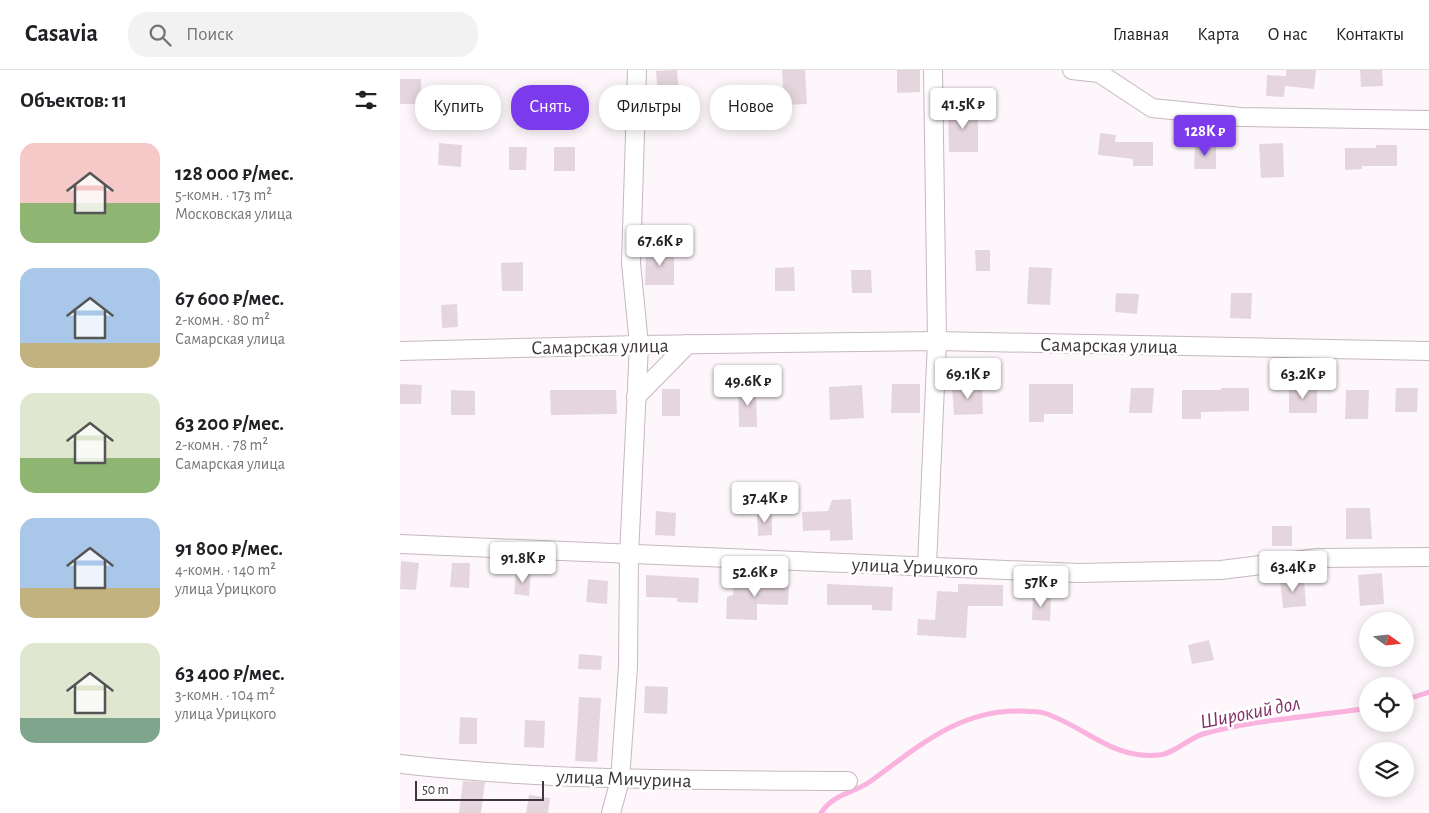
<!DOCTYPE html>
<html lang="ru">
<head>
<meta charset="utf-8">
<style>
  :root { --surface:#fff; --page:#f2f2f2; --text:#202124; --muted:#757577; --line:#e0e0e0; --accent:#7c3aed }
  body { margin:0; font-family:"Alegreya Sans",sans-serif; background:var(--page); color:var(--text); height:100vh; display:flex; flex-direction:column; font-size:19px; white-space:nowrap }
  * { box-sizing:border-box; margin:0 }
  p { font-size:16px; color:var(--muted) }
  .icon { flex:none; width:28px; height:28px; fill:none; stroke:currentColor; stroke-width:2; stroke-linecap:round; stroke-linejoin:round }
  .map { position:relative; flex:1; overflow:hidden }
  .drawer { display:flex; flex-direction:column; background:var(--surface); width:400px }
  .drawer>* { flex:none }
  .guide { position:absolute; left:15px; top:15px; width:475px; height:45px; display:flex; gap:10px }
  .needle { width:32px; rotate:105deg }
  .tools { position:absolute; left:959px; top:542px; display:grid; gap:10px }
  .tools a { display:grid; place-items:center; width:55px; height:55px; border-radius:50%; background:var(--surface); box-shadow:0 2px 12px #0003; font-size:25px }
  .scale { position:absolute; left:15px; bottom:12px; width:129px; box-sizing:border-box; padding-left:5px; border:2px solid #3e383c; border-top:0; font-size:14px; line-height:18px; white-space:nowrap; color:#3e383c; -webkit-text-stroke:4px #fff; paint-order:stroke }
  .price { position:absolute; translate:-50% -42px; padding:0 11px; border-radius:5px; background:#fff; color:#222; font-size:16px; line-height:32px; filter:drop-shadow(0 1px 2px #0008) }
  .price::after { content:''; position:absolute; left:50%; top:30px; width:15px; height:11px; margin-left:-8px; background:inherit; clip-path:polygon(0 0,100% 0,50% 100%) }
  .price.selected { background:var(--accent); color:#fff }
  ul { padding:0; list-style:none }
  li { display:flex; align-items:center; gap:15px; height:125px; padding:0 20px }
  li span { display:grid; place-items:center; flex:none; width:140px; height:100px; border-radius:15px; color:#555 }
  li>.icon { margin-inline-start:auto }
  span .icon { width:60px; height:60px; fill:#fffc; stroke-width:1 }
  li b { font-size:21px }
  h2 { display:flex; justify-content:space-between; align-items:center; height:60px; padding:0 20px; font-size:21px }
  .chip { padding:0 18px; border-radius:20px; background:var(--surface); box-shadow:0 2px 12px #0003; font-size:18px; line-height:45px }
  .chip.selected { background:var(--accent); color:#fff }
  header { display:flex; align-items:center; gap:30px; box-sizing:border-box; height:70px; padding:0 25px; background:var(--surface); border-bottom:1px solid var(--line) }
  header strong { font-size:24px }
  nav { display:flex; gap:28px; margin-inline-start:auto; font-size:18px }
  .search { width:350px; height:45px; background:var(--page); display:flex; align-items:center; gap:12px; box-sizing:border-box; padding:0 18px; border-radius:20px; color:var(--muted); font-size:19px }
  main { display:flex; flex:1; min-height:0 }
  .map>svg:first-child { display:block }
  .lines { fill:none; stroke-linecap:round; stroke-linejoin:round }
  .stream { stroke:#fab3df; stroke-width:5 }
  .building { fill:#e5d6de }
  .minor-casing { stroke:#c6b7c0; stroke-width:20 }
  .minor { stroke:#fff; stroke-width:18 }
  .labels { text-anchor:middle; stroke-width:5; stroke-linejoin:round; paint-order:stroke }
  .street-label { font-size:20px; fill:#3e383c; stroke:#fff }
  .water-label { font-size:21px; font-style:italic; fill:#802f67; stroke:#fff }
</style>
</head>
<body>
<header>
<strong>Casavia</strong>
<div class="search"><svg class="icon" aria-label="search" viewBox="0 0 24 24"><circle cx="10" cy="10" r="6"/><path d="M15 15l6 6"/></svg>Поиск</div>
<nav><a>Главная</a><a>Карта</a><a>О нас</a><a>Контакты</a></nav>
</header>
<main>
<section class="drawer">
<h2>Объектов: 11<svg class="icon" aria-label="filters" viewBox="0 0 24 24"><path d="M4 7h16M4 17h16"/><circle cx="9" cy="7" r="2"/><circle cx="15" cy="17" r="2"/></svg></h2>
<ul>
<li><span style="background:linear-gradient(#f6c9c9 60%,#8fb573 0)"><svg class="icon" aria-label="home" viewBox="0 0 24 24"><path d="M3 11l9-7 9 7M6 9v11h12V9"/></svg></span><div><b>128 000 ₽/мес.</b><p>5-комн. · 173 m²</p><p>Московская улица</p></div></li>
<li><span style="background:linear-gradient(#a9c7e8 75%,#c2b280 0)"><svg class="icon" aria-label="home" viewBox="0 0 24 24"><path d="M3 11l9-7 9 7M6 9v11h12V9"/></svg></span><div><b>67 600 ₽/мес.</b><p>2-комн. · 80 m²</p><p>Самарская улица</p></div></li>
<li><span style="background:linear-gradient(#dfe7d0 65%,#8fb573 0)"><svg class="icon" aria-label="home" viewBox="0 0 24 24"><path d="M3 11l9-7 9 7M6 9v11h12V9"/></svg></span><div><b>63 200 ₽/мес.</b><p>2-комн. · 78 m²</p><p>Самарская улица</p></div></li>
<li><span style="background:linear-gradient(#a9c7e8 70%,#c2b280 0)"><svg class="icon" aria-label="home" viewBox="0 0 24 24"><path d="M3 11l9-7 9 7M6 9v11h12V9"/></svg></span><div><b>91 800 ₽/мес.</b><p>4-комн. · 140 m²</p><p>улица Урицкого</p></div></li>
<li><span style="background:linear-gradient(#dfe7d0 75%,#7fa58c 0)"><svg class="icon" aria-label="home" viewBox="0 0 24 24"><path d="M3 11l9-7 9 7M6 9v11h12V9"/></svg></span><div><b>63 400 ₽/мес.</b><p>3-комн. · 104 m²</p><p>улица Урицкого</p></div></li>
</ul>
</section>
<div class="map">
<svg width="1029" height="743" viewBox="0 0 1029 743">
  <rect width="100%" height="100%" fill="#fdf7fb"/>
  <g class="lines">
    <!-- stream -->
    <g class="stream">
      <polyline points="1005,630 1029,622"/>
      <path d="M421,743C434,723 453,724 471,711C518,677 559,639 622,641C629,642 638,641 644,643C685,656 712,690 759,685C774,684 789,668 803,664C856,649 913,647 968,638"/>
    </g>
  </g>
  <!-- building -->
  <g class="building">
    <polygon points="277,0 279,25 258,26 256,1"/>
    <polygon points="382,0 405,0 407,34 384,35"/>
    <polygon points="497,0 520,0 520,22 497,23"/>
    <polygon points="886,0 916,0 914,19 885,16 884,27 866,26 867,5 886,6"/>
    <polygon points="960,0 982,0 983,16 961,17"/>
    <rect x="0" y="9" width="21" height="25"/>
    <polygon points="578,37 578,82 549,82 548,38"/>
    <polygon points="700,63 716,65 715,72 753,72 753,96 733,96 733,89 698,85"/>
    <polygon points="39,73 62,75 61,97 38,95"/>
    <polygon points="883,73 884,107 861,108 859,74"/>
    <polygon points="795,75 816,75 816,99 794,99"/>
    <polygon points="976,75 997,75 997,96 962,96 962,99 945,100 945,78 976,78"/>
    <polygon points="109,77 127,77 126,100 109,100"/>
    <rect x="154" y="77" width="21" height="24"/>
    <polygon points="246,179 274,180 274,215 245,215"/>
    <polygon points="575,180 590,180 590,201 576,201"/>
    <polygon points="123,192 123,221 102,221 101,193"/>
    <polygon points="394,197 395,221 375,221 375,198"/>
    <polygon points="629,197 652,198 650,235 627,234"/>
    <polygon points="451,200 471,200 472,223 452,223"/>
    <polygon points="716,223 739,224 737,244 715,242"/>
    <polygon points="831,223 852,223 851,249 830,248"/>
    <polygon points="57,234 58,257 42,258 41,235"/>
    <polygon points="0,314 22,315 21,334 0,334"/>
    <polygon points="492,314 520,314 520,343 491,343"/>
    <polygon points="629,314 673,314 673,344 644,344 644,352 629,352"/>
    <polygon points="462,315 464,348 430,350 429,317"/>
    <polygon points="582,315 583,344 554,345 552,316"/>
    <polygon points="338,317 356,317 357,357 339,357"/>
    <rect x="889" y="317" width="28" height="26"/>
    <polygon points="731,318 754,318 752,343 729,343"/>
    <polygon points="821,318 849,318 849,341 801,342 801,349 782,349 782,320 821,320"/>
    <polygon points="996,318 1018,318 1017,342 995,342"/>
    <rect x="262" y="319" width="18" height="27"/>
    <polygon points="51,320 75,321 75,345 51,345"/>
    <polygon points="150,320 216,320 217,344 151,345"/>
    <polygon points="946,320 969,320 968,349 945,349"/>
    <polygon points="451,429 453,470 430,471 430,460 403,461 402,442 428,441 432,430"/>
    <polygon points="946,438 970,438 972,469 946,469"/>
    <polygon points="256,441 276,443 275,466 255,465"/>
    <polygon points="357,442 372,442 372,465 358,466"/>
    <rect x="872" y="456" width="20" height="20"/>
    <polygon points="1,491 19,493 16,520 0,519"/>
    <polygon points="52,493 70,493 69,518 50,517"/>
    <polygon points="116,501 131,503 129,526 114,524"/>
    <polygon points="982,503 984,534 960,536 958,505"/>
    <polygon points="246,505 299,508 298,533 277,532 277,528 246,527"/>
    <polygon points="188,509 208,511 207,534 186,532"/>
    <polygon points="880,509 904,509 906,536 883,538"/>
    <polygon points="334,510 389,513 388,535 357,534 357,550 326,549 327,527 333,525"/>
    <polygon points="427,514 493,517 492,541 472,540 472,535 427,535"/>
    <polygon points="558,514 603,515 603,536 568,536 566,568 517,565 518,549 535,550 537,521 558,522"/>
    <polygon points="633,526 651,527 650,551 632,550"/>
    <polygon points="809,570 814,590 792,594 788,575"/>
    <polygon points="179,584 202,586 201,600 178,599"/>
    <polygon points="245,616 268,617 267,644 244,643"/>
    <polygon points="179,627 201,628 197,692 175,691"/>
    <polygon points="60,647 77,648 77,674 59,674"/>
    <polygon points="125,650 145,651 144,678 124,677"/>
    <polygon points="63,711 85,712 81,743 59,743"/>
    <polygon points="129,725 150,728 148,743 126,743"/>
  </g>
  <g class="lines">
    <defs>
      <g id="minor">
        <polyline points="672,0 699,3 752,38 841,47 1029,50"/>
        <polyline points="0,281 239,275 537,271 1029,281"/>
        <polyline points="236,327 288,274"/>
        <polyline points="0,474 678,503 821,500 918,488 1029,487"/>
        <polyline points="527,496 537,271 533,0"/>
        <path d="M0,694C149,711 298,710 448,711"/>
        <polyline points="211,743 220,710 228,597 229,485 239,275 231,193 237,0"/>
      </g>
    </defs>
    <!-- minor casing -->
    <use href="#minor" class="minor-casing"/>
    <!-- minor -->
    <use href="#minor" class="minor"/>
  </g>
  <g class="labels">
    <!-- street labels -->
    <g class="street-label">
      <text transform="translate(709 275) rotate(1)" y="7">Самарская улица</text>
      <text transform="translate(200 276) rotate(-1)" y="7">Самарская улица</text>
      <text transform="translate(515 496) rotate(2)" y="7">улица Урицкого</text>
      <text transform="translate(224 708) rotate(2)" y="7">улица Мичурина</text>
    </g>
    <!-- water labels -->
    <g class="water-label">
      <text transform="translate(850 642) rotate(-11)" y="7">Широкий дол</text>
    </g>
  </g>
</svg>
<div class="tools">
<a><svg class="needle" viewBox="-14 -14 28 28"><path d="M0-13l5 13h-10z" fill="#e53935"/><path d="M0 13l5-13h-10z" fill="#757577"/></svg></a>
<a><svg class="icon" aria-label="locate" viewBox="0 0 24 24"><circle cx="12" cy="12" r="6"/><path d="M12 2v4M12 18v4M2 12h4M18 12h4"/></svg></a>
<a><svg class="icon" aria-label="layers" viewBox="0 0 24 24"><path d="M12 4l9 5-9 5-9-5zM3 14l9 5 9-5"/></svg></a>
</div>
<div class="scale">50 m</div>
<b class="price" style="left:563px;top:60px">41.5K ₽</b>
<b class="price selected" style="left:805px;top:87px">128K ₽</b>
<b class="price" style="left:260px;top:197px">67.6K ₽</b>
<b class="price" style="left:568px;top:330px">69.1K ₽</b>
<b class="price" style="left:903px;top:330px">63.2K ₽</b>
<b class="price" style="left:348px;top:337px">49.6K ₽</b>
<b class="price" style="left:365px;top:454px">37.4K ₽</b>
<b class="price" style="left:123px;top:514px">91.8K ₽</b>
<b class="price" style="left:893px;top:523px">63.4K ₽</b>
<b class="price" style="left:355px;top:528px">52.6K ₽</b>
<b class="price" style="left:641px;top:538px">57K ₽</b>
<div class="guide">
<a class="chip">Купить</a>
<a class="chip selected">Снять</a>
<a class="chip">Фильтры</a>
<a class="chip">Новое</a>
</div>
</div>
</main>
</body>
</html>
